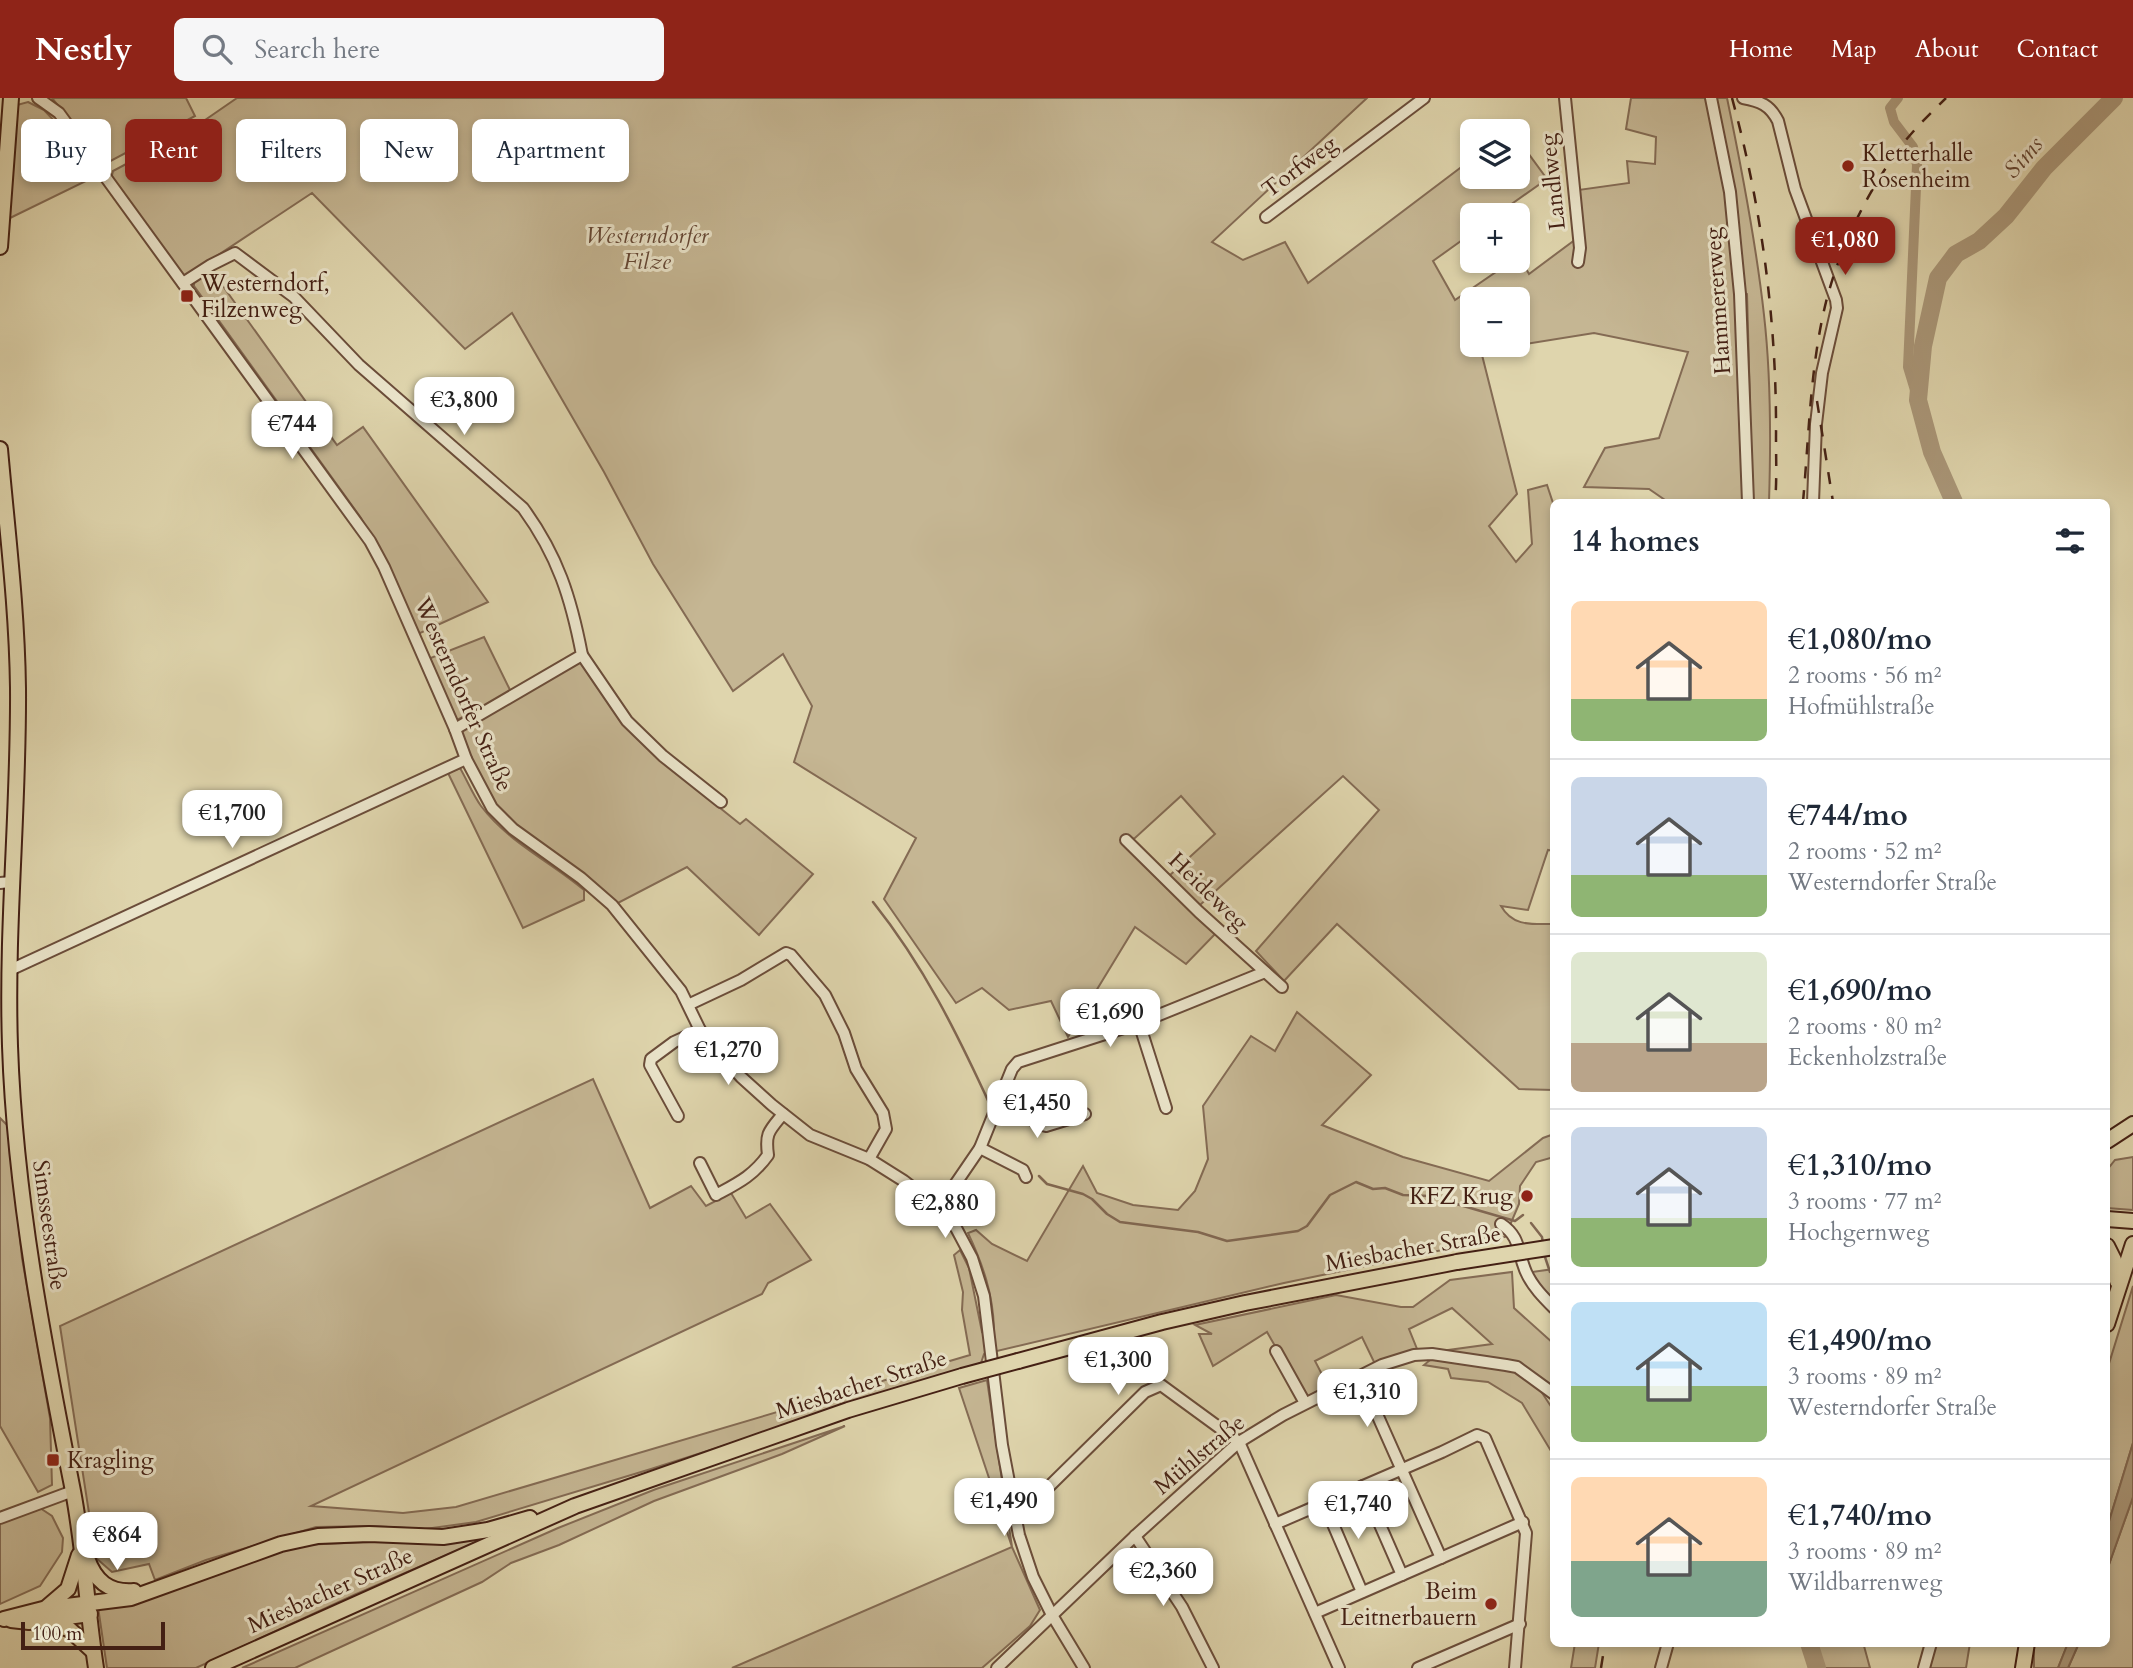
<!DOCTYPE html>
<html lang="en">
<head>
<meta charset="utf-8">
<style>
  :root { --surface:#fff; --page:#f6f6f7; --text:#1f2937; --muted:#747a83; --line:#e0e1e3; --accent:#8f2418 }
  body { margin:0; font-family:Cardo,serif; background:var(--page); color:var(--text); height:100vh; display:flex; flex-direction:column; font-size:26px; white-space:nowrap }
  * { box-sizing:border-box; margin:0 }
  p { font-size:23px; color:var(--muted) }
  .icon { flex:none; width:38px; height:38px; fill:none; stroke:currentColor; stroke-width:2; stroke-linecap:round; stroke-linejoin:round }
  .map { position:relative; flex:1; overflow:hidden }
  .sheet { position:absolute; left:1550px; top:401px; width:560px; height:1148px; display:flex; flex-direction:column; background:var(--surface); border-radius:10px; box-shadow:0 4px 10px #0003 }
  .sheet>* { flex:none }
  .hud { position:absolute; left:21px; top:21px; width:665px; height:63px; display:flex; gap:14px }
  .fabs { position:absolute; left:1460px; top:21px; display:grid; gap:14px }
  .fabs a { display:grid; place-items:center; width:70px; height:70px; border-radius:10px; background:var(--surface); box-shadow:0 4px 10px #0003; font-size:35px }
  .scale { position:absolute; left:21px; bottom:18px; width:144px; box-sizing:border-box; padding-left:7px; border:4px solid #442014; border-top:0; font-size:19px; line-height:24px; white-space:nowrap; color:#442014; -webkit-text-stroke:5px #eae4ca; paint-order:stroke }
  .price { position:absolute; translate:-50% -60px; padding:0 16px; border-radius:14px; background:#fff; color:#222; font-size:23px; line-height:46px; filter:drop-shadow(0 2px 4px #0008) }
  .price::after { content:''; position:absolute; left:50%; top:42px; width:21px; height:16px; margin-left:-10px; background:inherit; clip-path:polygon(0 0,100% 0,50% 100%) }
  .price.selected { background:var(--accent); color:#fff }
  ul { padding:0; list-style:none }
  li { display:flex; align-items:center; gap:21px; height:175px; padding:0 21px }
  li+li { border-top:2px solid var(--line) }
  li span { display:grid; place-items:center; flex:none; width:196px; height:140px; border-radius:10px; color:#555 }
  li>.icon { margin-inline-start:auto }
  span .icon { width:84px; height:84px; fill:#fffc; stroke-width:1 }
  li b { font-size:30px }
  h2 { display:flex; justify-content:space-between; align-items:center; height:84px; padding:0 21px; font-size:30px }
  .tag { padding:0 24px; border-radius:10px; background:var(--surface); box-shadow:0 4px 10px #0003; font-size:24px; line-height:63px }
  .tag.selected { background:var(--accent); color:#fff }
  header { display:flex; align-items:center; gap:42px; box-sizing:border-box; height:98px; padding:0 35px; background:var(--accent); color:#fff }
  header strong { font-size:33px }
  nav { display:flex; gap:38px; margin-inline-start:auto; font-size:24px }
  .search { width:490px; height:63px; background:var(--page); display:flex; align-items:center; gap:18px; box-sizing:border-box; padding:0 24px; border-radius:10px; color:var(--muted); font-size:26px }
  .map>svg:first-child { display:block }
  .green { fill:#c5b693; stroke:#846b54; stroke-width:2; fill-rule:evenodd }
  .water { fill:#aa9779; stroke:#816751; stroke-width:2 }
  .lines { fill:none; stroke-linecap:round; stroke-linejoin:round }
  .stream { stroke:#816751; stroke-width:2.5 }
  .canal { stroke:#aa9779; stroke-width:10 }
  .river { stroke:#aa9779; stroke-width:18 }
  .minor-casing { stroke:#6b4d3a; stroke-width:14 }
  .major-casing { stroke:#442014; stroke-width:18 }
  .minor { stroke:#eae4ca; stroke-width:10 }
  .major { stroke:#dfd5ad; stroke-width:14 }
  .rail { stroke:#442014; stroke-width:2.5; stroke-dasharray:12 12; stroke-linecap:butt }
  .major-bridge-casing { stroke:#442014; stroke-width:18; stroke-linecap:butt }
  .major-bridge { stroke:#dfd5ad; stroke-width:14 }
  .poi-dot { fill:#8f2418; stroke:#eae4ca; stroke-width:2.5 }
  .labels { text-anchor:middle; stroke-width:6; stroke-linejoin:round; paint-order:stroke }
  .poi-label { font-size:23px; fill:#442014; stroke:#eae4ca; text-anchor:start }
  .street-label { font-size:23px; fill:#442014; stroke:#eae4ca }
  .park-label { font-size:23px; font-style:italic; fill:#644634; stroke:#eae4ca }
  .water-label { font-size:24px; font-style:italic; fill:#634432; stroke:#eae4ca }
</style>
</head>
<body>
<header>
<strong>Nestly</strong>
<div class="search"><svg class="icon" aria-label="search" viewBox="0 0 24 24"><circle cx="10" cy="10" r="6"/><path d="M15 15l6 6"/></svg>Search here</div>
<nav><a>Home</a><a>Map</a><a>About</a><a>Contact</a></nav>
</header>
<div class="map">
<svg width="2133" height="1570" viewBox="0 0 2133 1570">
  <rect width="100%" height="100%" fill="#dfd5ad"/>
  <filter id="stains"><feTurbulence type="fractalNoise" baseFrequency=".00286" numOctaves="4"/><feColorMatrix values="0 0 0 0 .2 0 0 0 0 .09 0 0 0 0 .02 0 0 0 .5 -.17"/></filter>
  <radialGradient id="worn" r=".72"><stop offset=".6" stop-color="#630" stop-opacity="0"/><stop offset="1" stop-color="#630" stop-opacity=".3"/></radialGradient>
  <!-- green -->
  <g class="green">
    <polygon points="52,0 186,0 195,18 105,66"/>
    <path d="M237,0H1367L1212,144L1243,162L1285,144L1308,185L1472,61V79H1517V40L1547,81L1496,117H1472V135L1433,163L1455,202L1512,163H1517L1519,158L1529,176L1576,141L1571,93L1629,85L1627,63L1655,66L1656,39L1626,31L1631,0H1727C1742,72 1756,144 1764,217C1771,278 1771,342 1769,404H1668L1649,391L1584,389L1605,350L1659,340L1688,254L1594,235L1481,253L1517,396L1489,428L1516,464L1532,446L1528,392L1547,387L1554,408V753L1548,752L1528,812L1501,808C1513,829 1532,826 1554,826V992L1519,991L1337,826L1284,883L1256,853L1379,712L1343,678L1200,807L1169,778L1215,736L1181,698L1135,740L1126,744L1218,833L1186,866L1135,829L1068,939L1051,903L1009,912L982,890L956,905L884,801L916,740L794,664L812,608L783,556L733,593L653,466L604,374L512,215L465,251L312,95L185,179L111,81L113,73L192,31ZM1737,194L1747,196L1750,306L1742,309ZM1472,201H1517V247H1472Z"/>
    <polygon points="28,4 44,12 78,48 88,82 8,121 17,7"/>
    <polygon points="210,170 337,347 363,329 488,504 418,536 361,420 194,188 194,183"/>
    <polygon points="484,539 511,594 457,622 428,561"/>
    <path d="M577,564H583L664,665L740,726L746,721L813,776L759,837L687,769L616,806C580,767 524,746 492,702C479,684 469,654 460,633Z"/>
    <path d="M460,670C467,682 473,697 481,708C508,744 551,764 584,792V802L523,830L448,675Z"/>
    <path d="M1297,914L1371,977L1322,1027L1403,1059L1489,1083L1543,1040L1554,1036V1059L1536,1064L1520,1088L1519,1106L1505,1139L1284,1185L984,1256L981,1265L651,1371L476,1424L425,1431L370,1428L316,1429L206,1462L155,1482L149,1466L112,1474L96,1460L60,1228L593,981L650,1110L691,1088L706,1108L731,1095L746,1120L770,1106L811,1162L768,1185L762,1196L311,1408L403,1415L456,1409L970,1257L962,1212L963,1194L954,1157L960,1152L969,1170L982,1234L994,1231C993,1196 983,1167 968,1135L976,1132L992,1146L1027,1163L1083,1068L1097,1095L1133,1107L1178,1112L1195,1093L1208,1061L1203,1008L1251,938L1275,953Z"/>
    <polygon points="0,1020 9,1029 22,1160 50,1320 52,1387 38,1394 0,1328"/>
    <polygon points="2133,1059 2133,1112 2107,1110 2107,1072 2115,1062"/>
    <polygon points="1554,1171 1554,1204 1547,1199 1532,1174"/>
    <polygon points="1512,1174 1514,1210 1554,1246 1554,1288 1535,1284 1554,1313 1554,1358 1522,1305 1488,1284 1451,1280 1448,1271 1424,1267 1441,1253 1492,1246 1452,1210 1409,1231 1417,1251 1375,1266 1362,1239 1315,1263 1328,1288 1305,1300 1267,1234 1213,1268 1199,1236 1212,1236 1195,1227 1336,1197 1401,1209 1413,1209 1450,1182"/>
    <polygon points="2133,1188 2133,1345 2107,1430 2107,1272"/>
    <polygon points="987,1282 1012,1449 1040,1512 1030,1528 982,1570 732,1570 1012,1449 959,1290"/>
    <polygon points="845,1328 782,1356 654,1403 559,1447 511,1465 482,1484 295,1570 242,1570 558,1430 656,1391"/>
    <polygon points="2133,1399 2133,1570 2068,1570 2079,1545 2107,1545 2107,1472"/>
    <polygon points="40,1410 52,1418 63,1440 62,1454 40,1488 0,1506 0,1425"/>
    <polygon points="483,1439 477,1444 354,1497 196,1570 107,1570 98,1509 301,1447"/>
    <polygon points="1575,1545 1599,1545 1595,1570 1571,1570"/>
    <polygon points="1804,1545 1866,1545 1864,1548 1870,1570 1809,1570"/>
    <polygon points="1928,1545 1970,1545 1966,1570 1927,1570"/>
    <polygon points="2034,1545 2068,1545 2058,1570 2034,1570"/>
  </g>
  <!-- water -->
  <g class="water">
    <polygon points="2133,1345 2133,1399 2107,1472 2107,1430"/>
    <polygon points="2068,1545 2079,1545 2068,1570 2058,1570"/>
  </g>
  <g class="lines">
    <!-- stream -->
    <g class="stream">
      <path d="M873,804C924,868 957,935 991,1009"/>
      <polyline points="1039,1078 1047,1086 1083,1096 1092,1101 1107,1116 1120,1124 1198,1134 1227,1143 1298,1133 1307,1128 1330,1097 1356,1084 1373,1091 1385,1090 1403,1097 1429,1098 1515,1123 1523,1117"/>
      <polyline points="1531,1125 1542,1139 1543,1146"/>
      <polyline points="1544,1156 1550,1174 1554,1176"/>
    </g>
    <!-- canal -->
    <polyline class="canal" points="1898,0 1890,10 1894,24 1913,49 1917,67 1908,269 1918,302"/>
    <!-- river -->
    <g class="river">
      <polyline points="1954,404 1932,354 1918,302 1923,248 1938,180 1956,156 1979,143 2006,118 2044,70 2114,0"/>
      <polyline points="1809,1545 1817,1570"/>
    </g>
    <defs>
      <g id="minor">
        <polyline points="38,0 59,15 370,443 384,469 455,631 466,661 492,710 513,731 581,780 612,807 681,893 700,932 710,945 741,979 772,1007 810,1037 869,1061 904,1083 939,1110 956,1130 972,1160 984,1198 1002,1347 1019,1437 1033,1479 1052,1517 1084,1570"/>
        <polyline points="1565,0 1580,150 1578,164"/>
        <polyline points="1711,0 1730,94 1740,196 1748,404"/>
        <path d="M1743,0C1760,3 1770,7 1778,23L1795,91L1836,202L1837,210L1822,275L1816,326L1813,404"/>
        <polyline points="1266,119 1424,0"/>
        <path d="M183,185L211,167L235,155L294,199L359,267L523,410C558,458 571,500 582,557L455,631"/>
        <polyline points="582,557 627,623 663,658 721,704"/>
        <polyline points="1126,742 1199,814 1282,889"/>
        <polyline points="0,785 11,784"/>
        <polyline points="10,872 466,661"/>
        <polyline points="690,906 741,882 786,855 791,857 825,897 844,935 856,971 883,1015 886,1031 869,1061"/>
        <polyline points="1139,925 1166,1010"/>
        <polyline points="1001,999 1038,1026 1046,1028 1085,1016"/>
        <polyline points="678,1018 650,967 651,961 674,944 700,932"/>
        <polyline points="980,1050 1023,1072 1026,1079"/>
        <path d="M700,1065L716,1097C738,1085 753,1078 768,1057C765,1035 769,1033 783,1016"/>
        <polyline points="939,1110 980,1050 1012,971 1018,964 1139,925 1265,874"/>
        <path d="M1501,1126C1521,1139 1517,1154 1526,1174C1532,1188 1544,1200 1554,1210"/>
        <polyline points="1276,1253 1305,1305"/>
        <polyline points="1360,1278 1441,1460"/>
        <polyline points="1363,1388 1402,1477"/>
        <polyline points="1324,1405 1362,1494"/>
        <polyline points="0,1420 73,1393"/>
        <polyline points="1015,1422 1145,1294 1161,1287 1239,1344 1339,1570"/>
        <polyline points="1275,1426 1442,1354 1477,1337 1485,1340 1526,1435 1515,1570"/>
        <polyline points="1135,1438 1182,1509 1213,1570"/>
        <polyline points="1315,1515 1523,1424"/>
        <polyline points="997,1570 1135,1438 1239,1344 1283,1317 1382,1267 1414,1257 1432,1256 1506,1267 1517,1269 1554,1296"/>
        <polyline points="1418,1570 1520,1526"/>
        <polyline points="1661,1570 1668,1545"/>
        <polyline points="1924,1570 1931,1545"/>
      </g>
      <g id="major">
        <polyline points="0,149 11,0"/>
        <path d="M0,351C7,431 17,510 18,590C19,710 6,828 10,948C15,1098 44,1246 73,1393C84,1451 87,1511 96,1570"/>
        <polyline points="2107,1043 2133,1026"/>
        <polyline points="2107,1121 2133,1123"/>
        <polyline points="2107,1148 2114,1162 2117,1183"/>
        <polyline points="2107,1226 2133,1146"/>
        <polyline points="1018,1263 1162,1224 1245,1205 1457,1164"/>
        <path d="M87,1460C95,1483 109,1495 134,1493"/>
        <polyline points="47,1509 68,1491 79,1457"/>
        <polyline points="4,1521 43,1511 131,1500 281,1446 318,1438 369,1436 443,1439 488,1432 530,1420"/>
        <polyline points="11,1522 29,1524 90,1516"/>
        <polyline points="48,1526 69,1531 93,1553"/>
        <polyline points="213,1570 575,1408 848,1312 962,1278"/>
        <polyline points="2023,1570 2027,1545"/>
      </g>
    </defs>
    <!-- minor casing -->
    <use href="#minor" class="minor-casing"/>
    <!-- major casing -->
    <use href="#major" class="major-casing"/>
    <!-- minor -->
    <use href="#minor" class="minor"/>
    <!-- major -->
    <use href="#major" class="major"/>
    <!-- rail -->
    <g class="rail">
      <path d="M1732,0C1762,110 1777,226 1776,340C1776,361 1777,383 1775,404"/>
      <polyline points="1817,303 1833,404"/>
      <path d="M1803,404C1809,338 1810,269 1826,204C1840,149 1868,92 1902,47C1915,30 1931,15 1946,0"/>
      <polyline points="1601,1570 1605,1545"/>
    </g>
    <defs>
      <g id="major-bridge">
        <polyline points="1457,1164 1554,1149"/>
        <polyline points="962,1278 1018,1263"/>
      </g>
    </defs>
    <!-- major-bridge casing -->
    <use href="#major-bridge" class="major-bridge-casing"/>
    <!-- major-bridge -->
    <use href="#major-bridge" class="major-bridge"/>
  </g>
  <!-- markers -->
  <g class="poi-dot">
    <circle cx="1848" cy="68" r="7"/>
    <rect x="180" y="191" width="14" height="14" rx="3.5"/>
    <circle cx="1527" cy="1098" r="7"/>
    <rect x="46" y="1355" width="14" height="14" rx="3.5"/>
    <circle cx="1491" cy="1506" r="7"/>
  </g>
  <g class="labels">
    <!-- poi labels -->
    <g class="poi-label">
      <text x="1862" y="63">Kletterhalle<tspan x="1862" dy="26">Rosenheim</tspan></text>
      <text x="201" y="193">Westerndorf,<tspan x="201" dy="26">Filzenweg</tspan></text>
      <text x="1513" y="1106" text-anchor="end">KFZ Krug</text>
      <text x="67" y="1370">Kragling</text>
      <text x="1477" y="1501" text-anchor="end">Beim<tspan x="1477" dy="26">Leitnerbauern</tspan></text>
    </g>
    <!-- street labels -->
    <g class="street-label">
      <text transform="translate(1299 68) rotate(-37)" y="8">Torfweg</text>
      <text transform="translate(1552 84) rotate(-96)" y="8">Landlweg</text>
      <text transform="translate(1717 203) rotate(-94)" y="8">Hammererweg</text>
      <text transform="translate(464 596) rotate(66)" y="8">Westerndorfer Straße</text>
      <text transform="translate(1209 793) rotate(44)" y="8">Heideweg</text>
      <text transform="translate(50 1127) rotate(82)" y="8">Simsseestraße</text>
      <text transform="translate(1413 1150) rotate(-10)" y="8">Miesbacher Straße</text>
      <text transform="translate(861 1286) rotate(-18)" y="8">Miesbacher Straße</text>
      <text transform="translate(1199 1356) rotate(-40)" y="8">Mühlstraße</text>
      <text transform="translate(330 1492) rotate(-24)" y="8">Miesbacher Straße</text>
    </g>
    <!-- park labels -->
    <g class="park-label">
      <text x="647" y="145">Westerndorfer<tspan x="647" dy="26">Filze</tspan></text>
    </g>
    <!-- water labels -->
    <g class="water-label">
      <text transform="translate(2023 59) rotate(-49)" y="8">Sims</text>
    </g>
  </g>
  <rect width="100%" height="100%" filter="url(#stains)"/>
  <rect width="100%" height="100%" fill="url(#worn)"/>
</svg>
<div class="fabs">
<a><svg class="icon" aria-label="layers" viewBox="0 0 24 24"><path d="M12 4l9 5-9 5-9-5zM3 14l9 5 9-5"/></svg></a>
<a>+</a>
<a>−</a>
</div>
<div class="scale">100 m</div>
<b class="price selected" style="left:1845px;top:179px">€1,080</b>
<b class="price" style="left:464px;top:339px">€3,800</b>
<b class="price" style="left:292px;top:363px">€744</b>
<b class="price" style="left:232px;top:752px">€1,700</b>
<b class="price" style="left:1110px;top:951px">€1,690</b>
<b class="price" style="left:728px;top:989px">€1,270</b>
<b class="price" style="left:1037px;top:1042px">€1,450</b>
<b class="price" style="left:945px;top:1142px">€2,880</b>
<b class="price" style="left:1118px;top:1299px">€1,300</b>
<b class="price" style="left:1367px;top:1331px">€1,310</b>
<b class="price" style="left:1004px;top:1440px">€1,490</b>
<b class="price" style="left:1358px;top:1443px">€1,740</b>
<b class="price" style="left:117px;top:1474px">€864</b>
<b class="price" style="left:1163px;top:1510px">€2,360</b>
<div class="hud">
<a class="tag">Buy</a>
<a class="tag selected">Rent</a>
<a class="tag">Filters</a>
<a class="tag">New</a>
<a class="tag">Apartment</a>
</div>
<section class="sheet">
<h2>14 homes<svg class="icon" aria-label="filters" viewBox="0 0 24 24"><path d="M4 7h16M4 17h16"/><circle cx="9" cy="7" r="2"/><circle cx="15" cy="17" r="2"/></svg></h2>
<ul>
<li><span style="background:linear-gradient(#ffd9b3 70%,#8fb573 0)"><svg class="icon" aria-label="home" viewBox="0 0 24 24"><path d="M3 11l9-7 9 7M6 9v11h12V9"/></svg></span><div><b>€1,080/mo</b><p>2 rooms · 56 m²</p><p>Hofmühlstraße</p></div></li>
<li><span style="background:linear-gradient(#c9d6e8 70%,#8fb573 0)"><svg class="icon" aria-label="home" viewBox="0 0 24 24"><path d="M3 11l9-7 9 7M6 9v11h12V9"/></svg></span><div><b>€744/mo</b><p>2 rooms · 52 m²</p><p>Westerndorfer Straße</p></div></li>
<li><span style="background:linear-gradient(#dfe7d0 65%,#b9a48a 0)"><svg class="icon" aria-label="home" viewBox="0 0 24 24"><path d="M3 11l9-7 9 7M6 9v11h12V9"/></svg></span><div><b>€1,690/mo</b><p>2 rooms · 80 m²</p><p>Eckenholzstraße</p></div></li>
<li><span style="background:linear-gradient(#c9d6e8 65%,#8fb573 0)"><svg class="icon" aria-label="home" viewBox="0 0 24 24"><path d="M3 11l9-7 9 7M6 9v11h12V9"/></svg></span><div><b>€1,310/mo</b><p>3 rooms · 77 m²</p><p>Hochgernweg</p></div></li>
<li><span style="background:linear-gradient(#bfe0f5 60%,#8fb573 0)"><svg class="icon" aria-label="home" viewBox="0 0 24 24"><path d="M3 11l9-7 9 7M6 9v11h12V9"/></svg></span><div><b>€1,490/mo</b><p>3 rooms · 89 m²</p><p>Westerndorfer Straße</p></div></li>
<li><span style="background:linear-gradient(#ffd9b3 60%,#7fa58c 0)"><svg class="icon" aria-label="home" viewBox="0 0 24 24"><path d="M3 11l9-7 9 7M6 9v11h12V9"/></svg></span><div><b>€1,740/mo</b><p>3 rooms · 89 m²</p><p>Wildbarrenweg</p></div></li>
</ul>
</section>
</div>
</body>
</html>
